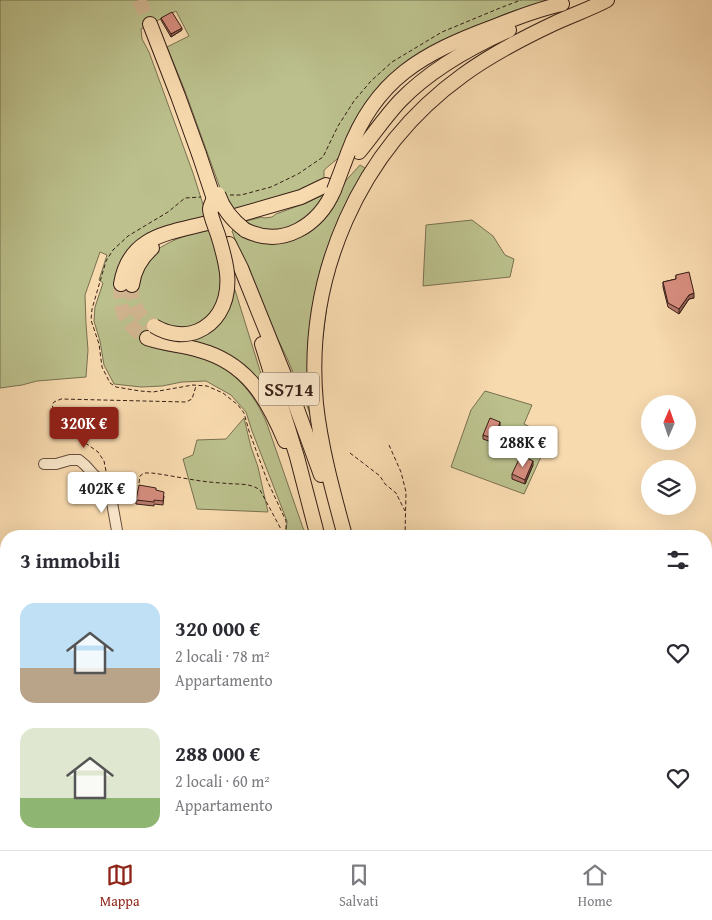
<!DOCTYPE html>
<html lang="it">
<head>
<meta charset="utf-8">
<style>
  :root { --surface:#fff; --page:#f7f7f7; --text:#2b2b33; --muted:#7c7c81; --line:#e1e1e2; --accent:#8f2418 }
  body { margin:0; font-family:"Gentium Book Plus",serif; background:var(--page); color:var(--text); height:100vh; display:flex; flex-direction:column; font-size:19px; white-space:nowrap }
  * { box-sizing:border-box; margin:0 }
  p { font-size:16px; color:var(--muted) }
  .icon { flex:none; width:28px; height:28px; fill:none; stroke:currentColor; stroke-width:2; stroke-linecap:round; stroke-linejoin:round }
  .map { position:relative; flex:1; overflow:hidden }
  .side { position:absolute; left:0px; top:530px; width:712px; height:320px; display:flex; flex-direction:column; background:var(--surface); border-radius:20px 20px 0 0; box-shadow:0 5px 20px #0002 }
  .side>* { flex:none }
  .needle { width:32px; rotate:2deg }
  .fabs { position:absolute; left:641px; top:395px; display:grid; gap:10px }
  .fabs a { display:grid; place-items:center; width:55px; height:55px; border-radius:50%; background:var(--surface); box-shadow:0 5px 20px #0002; font-size:25px }
  .price { position:absolute; translate:-50% -42px; padding:0 11px; border-radius:5px; background:#fff; color:#222; font-size:16px; line-height:32px; filter:drop-shadow(0 1px 2px #0008) }
  .price::after { content:''; position:absolute; left:50%; top:30px; width:15px; height:11px; margin-left:-8px; background:inherit; clip-path:polygon(0 0,100% 0,50% 100%) }
  .price.current { background:var(--accent); color:#fff }
  ul { padding:0; list-style:none }
  li { display:flex; align-items:center; gap:15px; height:125px; padding:0 20px }
  li span { display:grid; place-items:center; flex:none; width:140px; height:100px; border-radius:15px; color:#555 }
  li>.icon { margin-inline-start:auto }
  span .icon { width:60px; height:60px; fill:#fffc; stroke-width:1 }
  li b { font-size:21px }
  h2 { display:flex; justify-content:space-between; align-items:center; height:60px; padding:0 20px; font-size:21px }
  .dock { display:flex; justify-content:space-around; align-items:center; height:70px; border-top:1px solid var(--line); background:var(--surface); font-size:14px; color:var(--muted) }
  .dock a { display:grid; justify-items:center; gap:2px }
  .dock .current { color:var(--accent) }
  .map>svg:first-child { display:block }
  .green { fill:#bbc08c; stroke:#797050 }
  .lines { fill:none; stroke-linecap:round; stroke-linejoin:round }
  .highway-tunnel { stroke:#d1b590; stroke-width:14; stroke-dasharray:14 7; stroke-linecap:butt }
  .minor-casing { stroke:#674e3c; stroke-width:12 }
  .highway-casing { stroke:#371f15; stroke-width:16 }
  .path { stroke:#371f15; stroke-width:1; stroke-dasharray:4 2.5; stroke-linecap:butt }
  .minor { stroke:#fae7cb; stroke-width:10 }
  .highway { stroke:#f8daaf; stroke-width:14 }
  .highway-bridge-casing { stroke:#371f15; stroke-width:16; stroke-linecap:butt }
  .highway-bridge { stroke:#f8daaf; stroke-width:14 }
  .wall { fill:#b8796c; stroke:#371f15 }
  .shaded-wall { fill:#966358; stroke:#371f15 }
  .building { fill:#d68d7e; stroke:#371f15 }
  .labels { text-anchor:middle; stroke-width:4.5; stroke-linejoin:round; paint-order:stroke }
  .shield { fill:#fae7cb; stroke:#725b4c; stroke-width:1 }
  .shield-label { font-size:19px; font-weight:bold; fill:#371f15 }
</style>
</head>
<body>
<div class="map">
<svg width="712" height="850" viewBox="0 0 712 850">
  <rect width="100%" height="100%" fill="#f8daaf"/>
  <filter id="stains"><feTurbulence type="fractalNoise" baseFrequency=".004" numOctaves="4"/><feColorMatrix values="0 0 0 0 .2 0 0 0 0 .09 0 0 0 0 .02 0 0 0 .5 -.17"/></filter>
  <radialGradient id="worn" r=".72"><stop offset=".6" stop-color="#630" stop-opacity="0"/><stop offset="1" stop-color="#630" stop-opacity=".3"/></radialGradient>
  <!-- green -->
  <g class="green">
    <path d="M0,0H553L405,66L343,154L324,170V179L299,191L231,211L224,199L185,91L167,47L189,36L176,11L141,29L142,39L149,52L193,173L207,217L169,227L150,255C172,238 187,235 213,229L224,287L212,315L194,327L174,328L157,321L144,345C150,347 156,349 163,350C174,353 186,352 197,355C230,365 255,393 267,424L303,528L308,536H276V532L286,533L287,521L252,431L246,412L231,395L206,381L182,382L162,386L141,387L114,384L104,365L100,341L94,321L95,307L103,283L99,280L107,255L100,252L85,295L86,324L88,350L86,377L37,381L22,385L0,388Z"/>
    <polygon points="360,165 368,170 336,233 313,416 311,416 287,358 253,289 232,231 235,228 281,241 340,187"/>
    <polygon points="325,194 323,199 301,224 270,232 242,222 262,217 264,218 272,217 276,214 306,203"/>
    <polygon points="472,220 493,236 505,255 514,259 510,277 423,286 426,225"/>
    <polygon points="232,288 234,288 235,290 266,390 161,334 192,338"/>
    <polygon points="485,391 532,405 524,424 550,437 524,494 451,467 471,410"/>
    <polygon points="244,418 251,447 258,467 268,512 197,509 183,459 193,455 197,440 226,439"/>
    <polygon points="123,844 175,844 172,850 148,850"/>
    <rect x="270" y="844" width="31" height="6"/>
    <polygon points="504,844 647,844 657,850 512,850"/>
  </g>
  <g class="lines">
    <!-- highway-tunnel -->
    <g class="highway-tunnel">
      <polyline points="139,0 150,24"/>
      <path d="M121,284C117,308 126,327 147,338"/>
      <path d="M132,285C131,303 138,317 154,326"/>
      <polyline points="413,844 415,850"/>
      <polyline points="446,844 448,850"/>
    </g>
    <defs>
      <g id="minor">
        <polyline points="44,464 56,464 70,460 79,460 85,465 94,475 109,486 118,536"/>
        <polyline points="378,844 379,850"/>
      </g>
      <g id="highway">
        <polyline points="150,24 178,96 199,154"/>
        <path d="M359,152C373,135 385,117 400,101C430,70 469,48 509,30"/>
        <path d="M348,153C375,79 423,53 493,27C516,18 538,9 562,4"/>
        <polyline points="235,216 301,197 326,185"/>
        <path d="M245,230C283,249 319,225 334,190"/>
        <polyline points="229,244 241,268 289,387 321,475"/>
        <path d="M121,284C129,234 171,233 211,222"/>
        <path d="M132,285C134,269 141,258 152,248"/>
        <path d="M147,338C165,344 181,345 199,350C247,363 267,398 285,441"/>
        <polyline points="262,344 297,457 316,530"/>
        <path d="M345,536C333,492 321,449 316,404C304,276 359,150 463,75C492,54 523,38 555,23C572,15 590,9 607,0"/>
      </g>
    </defs>
    <!-- minor casing -->
    <use href="#minor" class="minor-casing"/>
    <!-- highway casing -->
    <use href="#highway" class="highway-casing"/>
    <!-- path -->
    <g class="path">
      <polyline points="230,195 241,195 271,187 298,174 323,157 338,126 354,101 371,81 392,62 442,32 500,8 521,0"/>
      <polyline points="389,445 401,472 406,492 405,536"/>
      <polyline points="350,453 380,476 385,484 396,493 405,511"/>
      <polyline points="106,471 104,461 98,452 59,424 52,405 54,402 61,399 186,402 192,399 196,386"/>
      <path d="M139,483L140,476L144,473H152C175,476 199,482 222,483C236,485 249,482 260,490L282,531L284,532L286,528V521L267,480L249,431L244,413L238,405L223,393L207,386L193,385L153,392L140,391L116,387L110,383L102,367L99,344L91,320L92,309L106,261L113,250L128,236L168,212L185,198L201,197"/>
    </g>
    <!-- minor -->
    <use href="#minor" class="minor"/>
    <!-- highway -->
    <use href="#highway" class="highway"/>
    <defs>
      <g id="highway-bridge">
        <polyline points="199,154 216,205"/>
        <polyline points="334,190 348,153"/>
        <path d="M218,194C223,209 232,220 245,230"/>
        <path d="M154,326C167,334 184,337 198,331C207,327 214,321 219,313C234,289 226,261 218,235C216,229 210,215 210,209C210,206 213,201 214,198"/>
      </g>
    </defs>
    <!-- highway-bridge casing -->
    <use href="#highway-bridge" class="highway-bridge-casing"/>
    <!-- highway-bridge -->
    <use href="#highway-bridge" class="highway-bridge"/>
  </g>
  <!-- wall -->
  <g class="wall">
    <polygon points="161,18 182,30 171,37 161,20"/>
    <polygon points="676,275 694,298 689,299 679,314 668,307 663,287 663,282 676,279"/>
    <polygon points="500,426 494,443 483,439 483,435"/>
    <polygon points="533,465 525,484 512,479 512,474"/>
    <polygon points="156,490 164,496 163,505 154,504 154,506 136,504 136,500"/>
    <polygon points="223,844 242,844 242,850 228,850 227,847 224,847"/>
  </g>
  <!-- shaded-wall -->
  <g class="shaded-wall">
    <polygon points="182,28 182,30 171,37 171,34"/>
    <polygon points="694,293 694,298 689,299 679,314 679,309 689,295"/>
    <polygon points="500,422 500,426 494,443 494,439"/>
    <polygon points="533,461 533,465 525,484 525,480"/>
  </g>
  <!-- building -->
  <g class="building">
    <polygon points="172,12 182,28 171,34 161,18"/>
    <polygon points="689,272 694,293 689,295 679,309 668,303 663,282 676,279 676,275"/>
    <polygon points="490,418 500,422 494,439 483,435"/>
    <polygon points="521,455 533,461 525,480 512,474"/>
    <polygon points="139,485 156,488 156,490 164,492 163,501 154,500 154,502 136,500"/>
    <polygon points="227,844 242,844 242,846 228,849"/>
  </g>
  <g class="labels">
    <!-- shield labels -->
    <rect class="shield" x="259" y="372.5" width="60" height="33" rx="4"/>
    <g class="shield-label">
      <text x="289" y="396">SS714</text>
    </g>
  </g>
  <rect width="100%" height="100%" filter="url(#stains)"/>
  <rect width="100%" height="100%" fill="url(#worn)"/>
</svg>
<div class="fabs">
<a><svg class="needle" viewBox="-14 -14 28 28"><path d="M0-13l5 13h-10z" fill="#e53935"/><path d="M0 13l5-13h-10z" fill="#7c7c81"/></svg></a>
<a><svg class="icon" aria-label="layers" viewBox="0 0 24 24"><path d="M12 4l9 5-9 5-9-5zM3 14l9 5 9-5"/></svg></a>
</div>
<b class="price current" style="left:84px;top:449px">320K €</b>
<b class="price" style="left:523px;top:468px">288K €</b>
<b class="price" style="left:102px;top:514px">402K €</b>
<section class="side">
<h2>3 immobili<svg class="icon" aria-label="filters" viewBox="0 0 24 24"><path d="M4 7h16M4 17h16"/><circle cx="9" cy="7" r="2"/><circle cx="15" cy="17" r="2"/></svg></h2>
<ul>
<li><span style="background:linear-gradient(#bfe0f5 65%,#b9a48a 0)"><svg class="icon" aria-label="home" viewBox="0 0 24 24"><path d="M3 11l9-7 9 7M6 9v11h12V9"/></svg></span><div><b>320 000 €</b><p>2 locali · 78 m²</p><p>Appartamento</p></div><svg class="icon" aria-label="heart" viewBox="0 0 24 24"><path d="M12 20l-8-8c-3-5 5-10 8-4 3-6 11-1 8 4z"/></svg></li>
<li><span style="background:linear-gradient(#dfe7d0 70%,#8fb573 0)"><svg class="icon" aria-label="home" viewBox="0 0 24 24"><path d="M3 11l9-7 9 7M6 9v11h12V9"/></svg></span><div><b>288 000 €</b><p>2 locali · 60 m²</p><p>Appartamento</p></div><svg class="icon" aria-label="heart" viewBox="0 0 24 24"><path d="M12 20l-8-8c-3-5 5-10 8-4 3-6 11-1 8 4z"/></svg></li>
</ul>
</section>
</div>
<nav class="dock">
<a class="current"><svg class="icon" aria-label="map" viewBox="0 0 24 24"><path d="M3 6l6-2 6 2 6-2v14l-6 2-6-2-6 2zM9 4v14M15 6v14"/></svg>Mappa</a>
<a><svg class="icon" aria-label="saved" viewBox="0 0 24 24"><path d="M7 4h10v16l-5-4-5 4z"/></svg>Salvati</a>
<a><svg class="icon" aria-label="home" viewBox="0 0 24 24"><path d="M3 11l9-7 9 7M6 9v11h12V9"/></svg>Home</a>
</nav>
</body>
</html>
